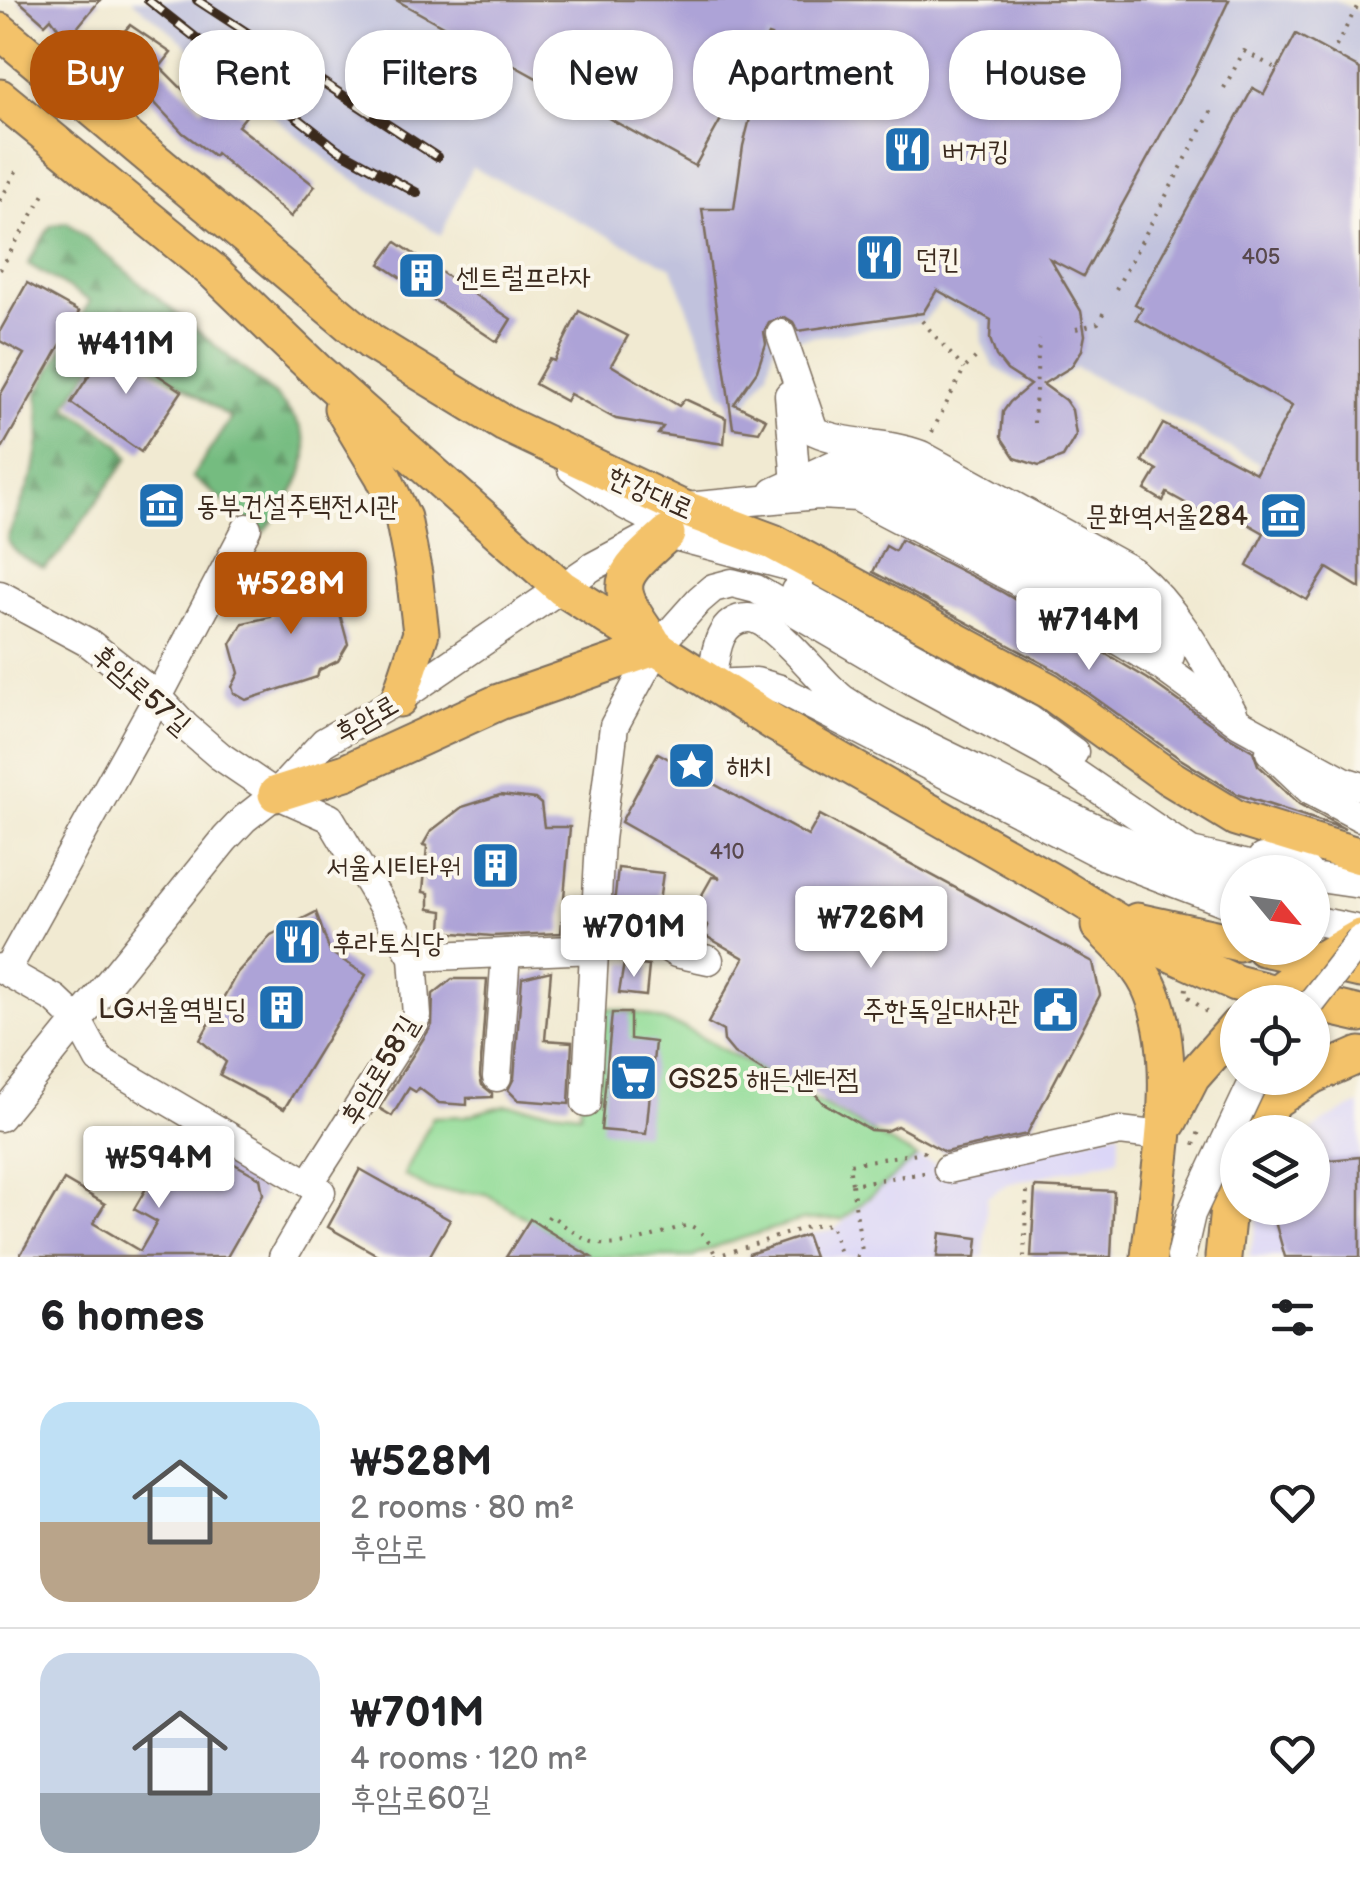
<!DOCTYPE html>
<html lang="en">
<head>
<meta charset="utf-8">
<style>
  :root { --surface:#fff; --page:#f6f6f6; --text:#202124; --muted:#757577; --line:#e0e0e0; --accent:#b45309 }
  body { margin:0; font-family:"Balsamiq Sans","Poor Story",sans-serif; background:var(--page); color:var(--text); height:100vh; display:flex; flex-direction:column; font-size:38px; white-space:nowrap }
  * { box-sizing:border-box; margin:0 }
  p { font-size:32px; color:var(--muted) }
  .icon { flex:none; width:55px; height:55px; fill:none; stroke:currentColor; stroke-width:2; stroke-linecap:round; stroke-linejoin:round }
  .map { position:relative; height:1257px; overflow:hidden }
  .side { display:flex; flex-direction:column; background:var(--surface); flex:1 }
  .side>* { flex:none }
  .guide { position:absolute; left:30px; top:30px; width:1300px; height:90px; display:flex; gap:20px }
  .needle { width:65px; rotate:119deg }
  .tools { position:absolute; left:1220px; top:855px; display:grid; gap:20px }
  .tools a { display:grid; place-items:center; width:110px; height:110px; border-radius:50%; background:var(--surface); box-shadow:0 2px 8px #0004; font-size:50px }
  .price { position:absolute; translate:-50% -85px; padding:0 22px; border-radius:10px; background:#fff; color:#222; font-size:32px; line-height:65px; filter:drop-shadow(0 2px 5px #0008) }
  .price::after { content:''; position:absolute; left:50%; top:60px; width:30px; height:22px; margin-left:-15px; background:inherit; clip-path:polygon(0 0,100% 0,50% 100%) }
  .price.active { background:var(--accent); color:#fff }
  ul { padding:0; list-style:none }
  li { display:flex; align-items:center; gap:30px; height:250px; padding:0 40px }
  li+li { border-top:2px solid var(--line) }
  li span { display:grid; place-items:center; flex:none; width:280px; height:200px; border-radius:30px; color:#555 }
  li>.icon { margin-inline-start:auto }
  span .icon { width:120px; height:120px; fill:#fffc; stroke-width:1 }
  li b { font-size:42px }
  h2 { display:flex; justify-content:space-between; align-items:center; height:120px; padding:0 40px; font-size:42px }
  .chip { padding:0 35px; border-radius:40px; background:var(--surface); box-shadow:0 2px 8px #0004; font-size:35px; line-height:90px }
  .chip.active { background:var(--accent); color:#fff }
  .map>svg:first-child { display:block }
  .built { fill:#dbd6f7 }
  .railway { fill:#c1c2dd }
  .forest { fill:url(#forest-firs); stroke:#58734f; stroke-width:2.5 }
  .garden { fill:#92dc97; stroke:#66835a; stroke-width:2.5 }
  .building { fill:#ada3d7 }
  .lines { fill:none; stroke-linecap:round; stroke-linejoin:round }
  .minor-casing { stroke:#7b6d5d; stroke-width:31 }
  .major-casing { stroke:#7b6d5d; stroke-width:39 }
  .path { stroke:#7b6d5d; stroke-width:4; stroke-dasharray:2.5 8; stroke-linecap:butt }
  .minor { stroke:#fff; stroke-width:28 }
  .major { stroke:#f3c26a; stroke-width:35 }
  .rail-casing { stroke:#3b2a1e; stroke-width:10 }
  .rail { stroke:#fbf7ec; stroke-width:6; stroke-dasharray:19; stroke-linecap:butt }
  .minor-bridge-casing { stroke:#7b6d5d; stroke-width:31; stroke-linecap:butt }
  .path-bridge { stroke:#7b6d5d; stroke-width:4; stroke-dasharray:2.5 8; stroke-linecap:butt }
  .minor-bridge { stroke:#fff; stroke-width:28 }
  .labels { text-anchor:middle; stroke-width:8; stroke-linejoin:round; paint-order:stroke }
  .number-label { font-size:22px; fill:#58484c }
  .poi-label { font-size:28px; fill:#3b2a1e; stroke:#fbf7ec; text-anchor:start }
  .street-label { font-size:28px; fill:#3b2a1e; stroke:#fbf7ec }
</style>
</head>
<body>
<div class="map">
<svg width="1360" height="1257" viewBox="0 0 1360 1257">
  <defs>
    <pattern id="forest-firs" width="22" height="20" patternUnits="userSpaceOnUse" patternTransform="scale(2.5)"><rect width="22" height="20" fill="#75bc80"/><path d="M5 1l3.5 6h-7zM16 11l3.5 6h-7z" fill="#619968"/></pattern>
  </defs>
  <rect width="100%" height="100%" fill="#fbf7ec"/>
  <filter id="ink" filterUnits="userSpaceOnUse"><feTurbulence type="fractalNoise" baseFrequency=".01" numOctaves="2"/><feDisplacementMap in="SourceGraphic" scale="20" xChannelSelector="R" yChannelSelector="G"/><feConvolveMatrix kernelMatrix="1 2 1 2 8 2 1 2 1" color-interpolation-filters="sRGB"/></filter>
  <filter id="wash" filterUnits="userSpaceOnUse"><feTurbulence type="fractalNoise" baseFrequency=".0048" numOctaves="4" result="noise"/><feDisplacementMap in="SourceGraphic" scale="40" xChannelSelector="R" yChannelSelector="G"/><feGaussianBlur stdDeviation="2.25" result="paint"/><feColorMatrix in="noise" values="0 0 0 0 0 0 0 0 0 0 0 0 0 0 0 0 0 1.4 0 .05"/><feComposite in="paint" operator="in"/></filter>
  <g filter="url(#wash)">
    <rect width="100%" height="100%" fill="#f1ead2"/>
    <!-- built -->
    <g class="built">
      <polygon points="1360,1104 1360,1257 1249,1257 1260,1208 1312,1208 1312,1132 1309,1132 1333,1116"/>
      <polygon points="1120,1131 1118,1159 1007,1184 987,1197 984,1257 814,1257 806,1235 833,1231 917,1157 948,1169"/>
    </g>
    <!-- railway -->
    <polygon class="railway" points="132,0 1335,0 1360,12 1360,516 1075,367 1056,382 1019,382 993,366 982,342 981,322 940,301 924,321 775,342 768,372 745,406 722,394 672,268 472,167 441,235 339,170"/>
    <!-- forest -->
    <path class="forest" d="M67,222L278,398C286,408 297,419 302,431C318,465 285,507 264,532L192,477L231,418L110,340L66,406L120,445L129,457L58,556L44,568C28,560 15,556 7,539L34,472L40,436L38,392L90,301L28,264L50,226Z"/>
    <!-- garden -->
    <polygon class="garden" points="608,1008 642,1014 684,1028 917,1157 843,1219 802,1220 720,1245 693,1257 591,1257 486,1194 431,1190 404,1175 433,1117 465,1116 506,1105 580,1113 584,1037"/>
    <g id="blocks">
      <!-- building -->
      <g class="building">
        <polygon points="18,0 100,0 67,40 51,18 45,24"/>
        <polygon points="396,0 1229,0 1194,74 1083,276 1050,259 1081,311 1085,335 1082,350 1071,367 1043,384 1065,400 1072,410 1076,435 1063,457 1039,466 1015,458 1001,437 1003,412 1010,402 1030,385 1007,370 996,356 990,339 991,320 937,290 923,313 798,331 793,322 785,317 769,322 764,332 766,344 757,371 734,404 766,419 759,432 733,428 702,209 734,209 743,146 771,36 768,35 695,166"/>
        <polygon points="130,25 171,53 160,67 202,109 214,95 246,116 238,126 315,186 291,217 216,153 214,156 183,133 151,99 97,62"/>
        <polygon points="1296,34 1360,69 1360,588 1327,568 1307,600 1247,566 1264,533 1223,510 1216,520 1167,493 1163,501 1145,490 1157,470 1142,461 1163,424 1256,473 1292,406 1136,319 1142,308 1135,304 1253,88 1264,94"/>
        <polygon points="396,242 511,319 497,342 380,264"/>
        <polygon points="27,283 79,312 0,452 0,395 24,354 0,341 0,331"/>
        <polygon points="579,311 628,336 611,365 679,406 685,399 726,418 724,444 658,434 663,427 616,419 570,394 566,401 535,384 549,359 554,361"/>
        <polygon points="110,343 182,391 141,452 71,403"/>
        <polygon points="901,540 1002,592 1148,679 1229,737 1253,751 1258,765 1299,804 1345,829 1239,795 1179,758 1059,672 873,572 886,546 895,551"/>
        <polygon points="312,561 328,571 348,644 338,661 319,670 317,677 246,700 234,693 232,687 239,673 231,644 243,623 271,617 298,568"/>
        <polygon points="658,753 808,836 820,815 1093,962 1100,995 1027,1134 945,1152 897,1126 886,1131 870,1130 822,1102 807,1084 783,1083 734,1053 724,1041 723,1031 708,1023 744,958 704,935 708,926 690,916 712,877 720,878 621,822"/>
        <polygon points="500,795 535,799 541,804 544,827 570,827 561,933 492,936 442,932 443,911 429,909 429,893 423,892 427,846 423,845 431,831 462,807"/>
        <polygon points="618,868 663,873 657,917 614,904"/>
        <polygon points="316,912 330,952 366,975 284,1109 220,1075 226,1062 200,1040 237,973 271,935"/>
        <polygon points="624,963 649,966 646,996 619,993"/>
        <polygon points="551,971 545,1040 572,1042 569,1104 518,1100 508,1090 514,1078 522,978"/>
        <polygon points="452,979 487,979 480,1076 482,1085 492,1093 492,1097 467,1098 467,1105 439,1103 419,1088 416,1092 409,1088 392,1116 379,1108 432,1025 433,994"/>
        <polygon points="612,1013 630,1013 630,1039 655,1042 646,1134 601,1130"/>
        <polygon points="178,1133 260,1178 263,1194 227,1257 19,1257 64,1180 105,1204 93,1223 140,1251 157,1222 134,1209"/>
        <polygon points="1360,1157 1360,1257 1285,1257 1276,1225 1277,1208 1312,1208 1312,1162"/>
        <polygon points="360,1169 450,1220 429,1257 381,1257 328,1227"/>
        <polygon points="1035,1187 1114,1191 1111,1257 1031,1257"/>
        <polygon points="530,1219 542,1227 591,1257 506,1257"/>
        <polygon points="940,1233 978,1238 976,1257 937,1257"/>
        <polygon points="806,1235 814,1257 749,1257 749,1254"/>
      </g>
    </g>
  </g>
  <g filter="url(#ink)">
    <use href="#blocks" fill-opacity="0" stroke="#7b6d5d" stroke-width="2.5"/>
    <g class="lines">
      <defs>
        <g id="minor">
          <path d="M781,334L814,431C847,446 884,441 921,455L1132,571C1179,610 1204,660 1233,713"/>
          <polyline points="789,395 795,472"/>
          <polyline points="572,469 625,505 680,534"/>
          <polyline points="832,480 871,481 898,495 1117,616 1153,639 1170,656"/>
          <polyline points="774,492 833,465 866,459 894,467 1109,583 1166,632"/>
          <polyline points="686,507 818,495 857,497 1010,577 1158,664 1239,723 1344,781 1360,786"/>
          <polyline points="795,591 1030,720 1074,752"/>
          <polyline points="0,595 89,643 158,697 186,727 220,756 276,794 330,818 413,957 417,1016 309,1184 321,1192 283,1257"/>
          <polyline points="1270,752 1311,791 1360,817"/>
          <polyline points="1262,858 1308,872"/>
          <polyline points="1312,877 1360,884"/>
          <path d="M1238,879C1145,856 1064,814 979,771C934,748 886,728 844,700C819,682 774,617 748,618C715,619 715,661 711,684L756,682L780,689L1104,856L1238,907"/>
          <polyline points="595,917 637,928 676,953 709,960"/>
          <polyline points="1312,920 1360,930"/>
          <polyline points="413,957 594,949"/>
          <polyline points="0,968 55,999 78,1021 99,1060 309,1184"/>
          <polyline points="6,971 158,697 247,528"/>
          <polyline points="497,1077 506,953"/>
          <polyline points="586,1103 600,840 614,726 657,647 699,600 713,588 732,583 756,589 913,681 1044,752 1191,852 1279,872"/>
          <polyline points="0,1117 225,839 244,819 276,794 324,742 399,699 592,567 646,538 667,534 807,571"/>
          <polyline points="948,1169 1120,1131 1162,1136"/>
        </g>
        <g id="major">
          <polyline points="0,31 371,342 505,424 680,507 773,542 1049,691 1167,776 1236,818 1360,856"/>
          <polyline points="0,97 214,272 316,370 562,588 776,724 1060,886 1165,951 1236,983 1312,1002"/>
          <polyline points="342,408 383,476 403,518 414,574 421,633 399,699"/>
          <path d="M651,639C610,583 618,578 667,534"/>
          <polyline points="276,794 346,772 499,702 657,647"/>
          <polyline points="1137,921 1238,943"/>
          <path d="M1099,926C1119,946 1142,967 1152,993C1182,1068 1157,1179 1149,1257"/>
          <polyline points="1263,948 1360,970"/>
          <polyline points="1264,1002 1320,960 1360,937"/>
          <polyline points="1312,1003 1360,1014"/>
          <polyline points="1312,1076 1360,1055"/>
          <polyline points="1169,1122 1192,1077 1238,1025"/>
          <polyline points="1254,1132 1275,1100 1309,1078"/>
          <polyline points="1223,1257 1231,1180 1238,1163"/>
        </g>
      </defs>
      <!-- minor casing -->
      <use href="#minor" class="minor-casing"/>
      <!-- major casing -->
      <use href="#major" class="major-casing"/>
      <!-- path -->
      <g class="path">
        <polyline points="1331,56 1360,1"/>
        <polyline points="1224,88 1244,51 1277,69"/>
        <polyline points="0,201 19,166"/>
        <polyline points="0,270 46,191"/>
        <polyline points="915,313 964,369"/>
        <polyline points="1076,329 1098,323 1106,308"/>
        <polyline points="1034,423 1039,339"/>
        <polyline points="932,432 964,369 977,356"/>
        <polyline points="1186,988 1185,994 1211,1016"/>
        <polyline points="1194,1145 1201,1126"/>
        <polyline points="924,1173 852,1184 849,1164 924,1152 925,1158"/>
        <path d="M542,1227L550,1215C565,1225 581,1241 600,1244C627,1248 662,1232 688,1225C703,1230 709,1242 716,1256"/>
        <polyline points="714,1257 807,1227 831,1224 841,1257"/>
        <polyline points="856,1257 862,1251 852,1184 924,1173"/>
        <polyline points="1024,1257 1027,1189"/>
      </g>
      <!-- minor -->
      <use href="#minor" class="minor"/>
      <!-- major -->
      <use href="#major" class="major"/>
      <defs>
        <g id="rail">
          <polyline points="148,0 337,149 417,193"/>
          <polyline points="197,0 437,157"/>
        </g>
      </defs>
      <!-- rail casing -->
      <use href="#rail" class="rail-casing"/>
      <!-- rail -->
      <use href="#rail" class="rail"/>
      <defs>
        <g id="minor-bridge">
          <polyline points="1312,1002 1360,940"/>
          <polyline points="1181,1257 1191,1214 1255,1078"/>
        </g>
      </defs>
      <!-- minor-bridge casing -->
      <use href="#minor-bridge" class="minor-bridge-casing"/>
      <!-- path-bridge -->
      <polyline class="path-bridge" points="1116,289 1213,108"/>
      <!-- minor-bridge -->
      <use href="#minor-bridge" class="minor-bridge"/>
    </g>
  </g>
  <!-- icons -->
  <defs>
    <symbol id="restaurant-square" viewBox="-11 -11 22 22"><rect x="-9" y="-9" width="18" height="18" rx="4" fill="#1f6fb2" stroke="#fbf7ec"/><path d="M-5-6h1v4h1v-4h1v4h1v-4h1v5L-1.5 .5V6h-2V.5L-5-1ZM5-6V6H3V1.5H1.5Q1.5-4 5-6Z" fill="#fff"/></symbol>
    <symbol id="building-square" viewBox="-11 -11 22 22"><rect x="-9" y="-9" width="18" height="18" rx="4" fill="#1f6fb2" stroke="#fbf7ec"/><path d="M-4-6H4V6H1V3H-1V6H-4ZM-2.5-4.3h1.7v1.8h-1.7ZM.8-4.3h1.7v1.8H.8ZM-2.5-1h1.7V.8h-1.7ZM.8-1h1.7V.8H.8Z" fill="#fff"/></symbol>
    <symbol id="museum-square" viewBox="-11 -11 22 22"><rect x="-9" y="-9" width="18" height="18" rx="4" fill="#1f6fb2" stroke="#fbf7ec"/><path d="M0-6L6-3V-2H-6V-3ZM-5-1h2V3h-2ZM-1-1h2V3h-2ZM3-1h2V3H3ZM-6 4H6V6H-6Z" fill="#fff"/></symbol>
    <symbol id="sight-square" viewBox="-11 -11 22 22"><rect x="-9" y="-9" width="18" height="18" rx="4" fill="#1f6fb2" stroke="#fbf7ec"/><path d="M0-6L1.8-2.2L6-1.7L2.9 1.2L3.7 5.4L0 3.3L-3.7 5.4L-2.9 1.2L-6-1.7L-1.8-2.2Z" fill="#fff"/></symbol>
    <symbol id="civic-square" viewBox="-11 -11 22 22"><rect x="-9" y="-9" width="18" height="18" rx="4" fill="#1f6fb2" stroke="#fbf7ec"/><path d="M-.6-6.5H3V-4.5H.6V-3L4-1V1h2V6H-6V1h2V-1L-.6-3ZM-1.2 2.5V6h2.4V2.5Z" fill="#fff"/></symbol>
    <symbol id="supermarket-square" viewBox="-11 -11 22 22"><rect x="-9" y="-9" width="18" height="18" rx="4" fill="#1f6fb2" stroke="#fbf7ec"/><path d="M-6-5.5h2.5l.6 2H6L4.5 2H-2.5L-4.4-4H-6ZM-1.5 3.2a1.3 1.3 0 1 0 .1 0ZM3 3.2a1.3 1.3 0 1 0 .1 0Z" fill="#fff"/></symbol>
  </defs>
  <g fill-rule="evenodd">
    <use href="#restaurant-square" x="880" y="122" width="55" height="55"/>
    <use href="#restaurant-square" x="852" y="230" width="55" height="55"/>
    <use href="#building-square" x="394" y="248" width="55" height="55"/>
    <use href="#museum-square" x="134" y="478" width="55" height="55"/>
    <use href="#museum-square" x="1256" y="488" width="55" height="55"/>
    <use href="#sight-square" x="664" y="738" width="55" height="55"/>
    <use href="#building-square" x="468" y="838" width="55" height="55"/>
    <use href="#restaurant-square" x="270" y="914" width="55" height="55"/>
    <use href="#building-square" x="254" y="980" width="55" height="55"/>
    <use href="#civic-square" x="1028" y="982" width="55" height="55"/>
    <use href="#supermarket-square" x="606" y="1050" width="55" height="55"/>
  </g>
  <g class="labels">
    <!-- number labels -->
    <g class="number-label">
      <text x="1261" y="264">405</text>
      <text x="727" y="859">410</text>
    </g>
    <!-- poi labels -->
    <g class="poi-label">
      <text x="942" y="160">버거킹</text>
      <text x="915" y="268">던킨</text>
      <text x="456" y="286">센트럴프라자</text>
      <text x="196" y="515">동부건설주택전시관</text>
      <text x="1248" y="525" text-anchor="end">문화역서울284</text>
      <text x="726" y="775">해치</text>
      <text x="461" y="876" text-anchor="end">서울시티타워</text>
      <text x="332" y="952">후라토식당</text>
      <text x="247" y="1018" text-anchor="end">LG서울역빌딩</text>
      <text x="1020" y="1019" text-anchor="end">주한독일대사관</text>
      <text x="668" y="1088">GS25 해든센터점</text>
    </g>
    <!-- street labels -->
    <g class="street-label">
      <text transform="translate(651 492) rotate(24)" y="10">한강대로</text>
      <text transform="translate(142 689) rotate(41)" y="10">후암로57길</text>
      <text transform="translate(366 718) rotate(-30)" y="10">후암로</text>
      <text transform="translate(379 1070) rotate(-59)" y="10">후암로58길</text>
    </g>
  </g>
</svg>
<div class="tools">
<a><svg class="needle" viewBox="-14 -14 28 28"><path d="M0-13l5 13h-10z" fill="#e53935"/><path d="M0 13l5-13h-10z" fill="#757577"/></svg></a>
<a><svg class="icon" aria-label="locate" viewBox="0 0 24 24"><circle cx="12" cy="12" r="6"/><path d="M12 2v4M12 18v4M2 12h4M18 12h4"/></svg></a>
<a><svg class="icon" aria-label="layers" viewBox="0 0 24 24"><path d="M12 4l9 5-9 5-9-5zM3 14l9 5 9-5"/></svg></a>
</div>
<b class="price" style="left:126px;top:397px">₩411M</b>
<b class="price active" style="left:291px;top:637px">₩528M</b>
<b class="price" style="left:1089px;top:673px">₩714M</b>
<b class="price" style="left:871px;top:971px">₩726M</b>
<b class="price" style="left:634px;top:980px">₩701M</b>
<b class="price" style="left:159px;top:1211px">₩594M</b>
<div class="guide">
<a class="chip active">Buy</a>
<a class="chip">Rent</a>
<a class="chip">Filters</a>
<a class="chip">New</a>
<a class="chip">Apartment</a>
<a class="chip">House</a>
</div>
</div>
<section class="side">
<h2>6 homes<svg class="icon" aria-label="filters" viewBox="0 0 24 24"><path d="M4 7h16M4 17h16"/><circle cx="9" cy="7" r="2"/><circle cx="15" cy="17" r="2"/></svg></h2>
<ul>
<li><span style="background:linear-gradient(#bfe0f5 60%,#b9a48a 0)"><svg class="icon" aria-label="home" viewBox="0 0 24 24"><path d="M3 11l9-7 9 7M6 9v11h12V9"/></svg></span><div><b>₩528M</b><p>2 rooms · 80 m²</p><p>후암로</p></div><svg class="icon" aria-label="heart" viewBox="0 0 24 24"><path d="M12 20l-8-8c-3-5 5-10 8-4 3-6 11-1 8 4z"/></svg></li>
<li><span style="background:linear-gradient(#c9d6e8 70%,#9aa5b1 0)"><svg class="icon" aria-label="home" viewBox="0 0 24 24"><path d="M3 11l9-7 9 7M6 9v11h12V9"/></svg></span><div><b>₩701M</b><p>4 rooms · 120 m²</p><p>후암로60길</p></div><svg class="icon" aria-label="heart" viewBox="0 0 24 24"><path d="M12 20l-8-8c-3-5 5-10 8-4 3-6 11-1 8 4z"/></svg></li>
</ul>
</section>
</body>
</html>
